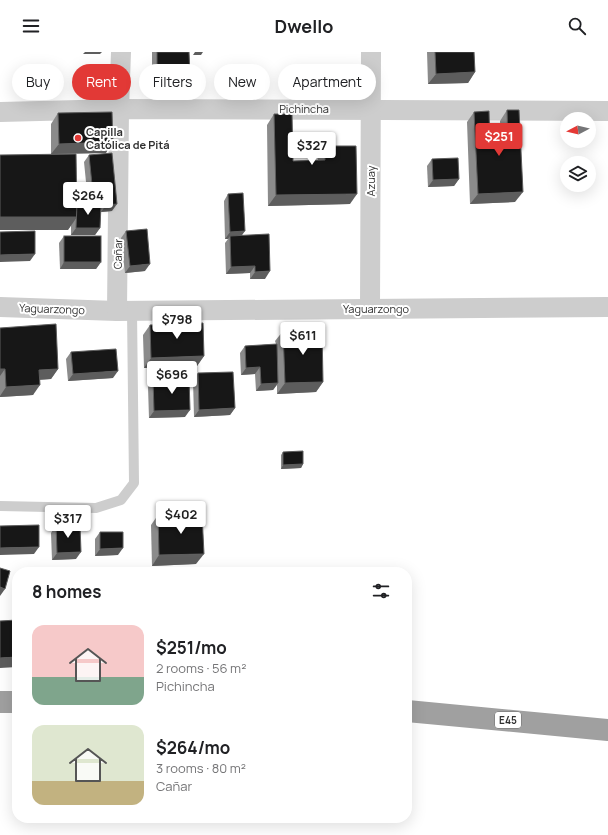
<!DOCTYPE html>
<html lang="en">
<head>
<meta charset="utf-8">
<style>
  :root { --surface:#fff; --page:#f6f6f6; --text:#202124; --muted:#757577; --accent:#e23936 }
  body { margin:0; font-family:Manrope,sans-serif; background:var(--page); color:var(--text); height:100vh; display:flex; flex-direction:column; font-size:15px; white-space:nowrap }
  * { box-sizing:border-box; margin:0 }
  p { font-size:13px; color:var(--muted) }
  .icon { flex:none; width:22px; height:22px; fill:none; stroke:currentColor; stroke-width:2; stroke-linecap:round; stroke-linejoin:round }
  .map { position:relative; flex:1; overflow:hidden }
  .panel { position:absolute; left:12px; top:515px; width:400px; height:256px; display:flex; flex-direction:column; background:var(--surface); border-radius:16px; box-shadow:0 4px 16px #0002 }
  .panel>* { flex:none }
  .banner { position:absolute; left:12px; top:12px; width:400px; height:36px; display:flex; gap:8px }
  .needle { width:26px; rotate:263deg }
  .fabs { position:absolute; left:560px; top:60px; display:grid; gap:8px }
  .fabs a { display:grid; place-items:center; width:36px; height:36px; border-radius:50%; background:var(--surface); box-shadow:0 4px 16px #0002; font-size:20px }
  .price { position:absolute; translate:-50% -34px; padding:0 9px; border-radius:4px; background:#fff; color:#222; font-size:13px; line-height:26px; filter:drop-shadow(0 1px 2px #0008) }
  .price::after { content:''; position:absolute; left:50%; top:24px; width:12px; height:9px; margin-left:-6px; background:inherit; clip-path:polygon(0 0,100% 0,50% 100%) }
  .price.selected { background:var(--accent); color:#fff }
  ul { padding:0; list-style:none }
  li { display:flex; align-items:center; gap:12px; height:100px; padding:0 20px }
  li span { display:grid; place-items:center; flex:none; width:112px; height:80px; border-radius:12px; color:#555 }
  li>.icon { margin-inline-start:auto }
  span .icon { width:48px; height:48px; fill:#fffc; stroke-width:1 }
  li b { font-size:17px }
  h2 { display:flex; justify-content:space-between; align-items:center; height:48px; padding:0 20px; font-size:17px }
  .chip { padding:0 14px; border-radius:18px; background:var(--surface); box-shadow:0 4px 16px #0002; font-size:14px; line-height:36px }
  .chip.selected { background:var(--accent); color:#fff }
  header { display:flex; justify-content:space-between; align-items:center; height:52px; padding:0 20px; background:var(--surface); font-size:18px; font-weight:700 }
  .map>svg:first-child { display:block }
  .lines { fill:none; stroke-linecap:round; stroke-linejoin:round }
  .service { stroke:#cdcdcd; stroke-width:10 }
  .minor { stroke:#cdcdcd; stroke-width:20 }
  .trunk { stroke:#a0a0a0; stroke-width:22 }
  .wall { fill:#8b8b8b }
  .shaded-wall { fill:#5d5d5d }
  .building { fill:#171717; stroke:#5d5d5d }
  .poi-dot { fill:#e23936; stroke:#fff; stroke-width:1.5 }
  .labels { text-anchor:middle; stroke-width:4; stroke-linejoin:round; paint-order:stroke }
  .shield { fill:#fff; stroke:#6e6e6e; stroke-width:1 }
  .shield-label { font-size:10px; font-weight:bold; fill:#303030 }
  .street-label { font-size:11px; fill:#303030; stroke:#fff }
  .poi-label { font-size:11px; font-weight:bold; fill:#303030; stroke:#fff; text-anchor:start }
</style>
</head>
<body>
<header><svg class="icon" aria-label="menu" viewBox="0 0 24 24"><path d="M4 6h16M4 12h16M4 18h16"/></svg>Dwello<svg class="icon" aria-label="search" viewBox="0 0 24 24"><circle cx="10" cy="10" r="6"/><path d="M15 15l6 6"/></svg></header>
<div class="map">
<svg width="608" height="783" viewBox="0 0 608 783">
  <rect width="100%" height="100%" fill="#fff"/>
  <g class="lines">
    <!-- service -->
    <polyline class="service" points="0,454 96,456 121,448 134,431 132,259"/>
    <!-- minor -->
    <g class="minor">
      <polyline points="0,60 119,57 608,59"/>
      <polyline points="0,255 117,259 608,255"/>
      <polyline points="370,257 371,0"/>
      <polyline points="117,259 119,57 121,0"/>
    </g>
    <!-- trunk -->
    <g class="trunk">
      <polyline points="0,650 17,650"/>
      <polyline points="407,659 608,678"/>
    </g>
  </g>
  <!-- wall -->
  <g class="wall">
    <polygon points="152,0 189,0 190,25 185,33 152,33"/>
    <polygon points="427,0 474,0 475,20 468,31 428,32"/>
    <polygon points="507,58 515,150 470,152 467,70 474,60 490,96 501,95 500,69"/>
    <polygon points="58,61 106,101 51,102 51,72"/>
    <polygon points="274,62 293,109 318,108 317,104 325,94 350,152 268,154 267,73"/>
    <polygon points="112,101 112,159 101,160 100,176 95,183 71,183 71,173 68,178 77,152 100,153 99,139 87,140 84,110 89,103"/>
    <polygon points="432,107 459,127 454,134 428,135 427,114"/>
    <polygon points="228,142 242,184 265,227 250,227 250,221 226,222 225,191 228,187 225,187 224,149"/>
    <polygon points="126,179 145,219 125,221 121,186"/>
    <polygon points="64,184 101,210 96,217 60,217 59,191"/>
    <polygon points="150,273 204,304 197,314 144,316 143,283"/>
    <polygon points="0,276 58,317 51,327 40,328 33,343 0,345"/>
    <polygon points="283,279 323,330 316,340 277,342 277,333 273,338 256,339 255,322 241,323 240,301 245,294 276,292 275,289"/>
    <polygon points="71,300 113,326 68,329 66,307"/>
    <polygon points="198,321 235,356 230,363 194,365 193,328"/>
    <polygon points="153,328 185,365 149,366 148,335"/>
    <polygon points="283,400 303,412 301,416 281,417 281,403"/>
    <polygon points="158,463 196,512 152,514 151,473"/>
    <polygon points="56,473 76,507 52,508 51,481"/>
    <polygon points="100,480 118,503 95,504 95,487"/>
  </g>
  <!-- shaded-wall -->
  <g class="shaded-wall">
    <polygon points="85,0 102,0 100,2 83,2"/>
    <polygon points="195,0 203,0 201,3 193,3"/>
    <polygon points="475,20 468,31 428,32 436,22"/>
    <polygon points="190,25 185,33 152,33 157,26"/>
    <polygon points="113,90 106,101 51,102 59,92"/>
    <polygon points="459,127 454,134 428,135 433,128"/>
    <polygon points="104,132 99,139 87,140 92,133"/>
    <polygon points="523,140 515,150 470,152 478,142"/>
    <polygon points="357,142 350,152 268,154 276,143"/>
    <polygon points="117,152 112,159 101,160 106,153"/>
    <polygon points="0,165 77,165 68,178 0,178"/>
    <polygon points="76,176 100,176 95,183 71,183"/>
    <polygon points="245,179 240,186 230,184 228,187 225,187 230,180"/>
    <polygon points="35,202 30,209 0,210 0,203"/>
    <polygon points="64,210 101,210 96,217 60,217"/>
    <polygon points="150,212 145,219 125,221 130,214"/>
    <polygon points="255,214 250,221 226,222 231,215"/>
    <polygon points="270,219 265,227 250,227 255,220"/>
    <polygon points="204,304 197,314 144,316 151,306"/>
    <polygon points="260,315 255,322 241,323 246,316"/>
    <polygon points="0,317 5,317 0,324"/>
    <polygon points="58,317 51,327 32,328 39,318"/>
    <polygon points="118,319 113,326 68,329 73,322"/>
    <polygon points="323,330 316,340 277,342 285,331"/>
    <polygon points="278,331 273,338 256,339 261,332"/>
    <polygon points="40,333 33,343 0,345 0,344 6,335"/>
    <polygon points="235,356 230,363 194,365 199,358"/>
    <polygon points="190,358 185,365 149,366 154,359"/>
    <polygon points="303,412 301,416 281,417 283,413"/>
    <polygon points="39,495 34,502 0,503 0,496"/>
    <polygon points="123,496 118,503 95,504 100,497"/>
    <polygon points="81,500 76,507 52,508 57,501"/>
    <polygon points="204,502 196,512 152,514 159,503"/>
    <polygon points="0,535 5,537 0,544"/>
    <polygon points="17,605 17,615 0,616 0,606"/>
  </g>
  <!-- building -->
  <g class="building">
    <polygon points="157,0 189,0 190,25 157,26"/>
    <polygon points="435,0 474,0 475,20 436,22"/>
    <polygon points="507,58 519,58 523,140 478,142 474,60 489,59 490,96 508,95"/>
    <polygon points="112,60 113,90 59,92 58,61"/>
    <polygon points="274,62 292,62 293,109 325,108 325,94 356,94 357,142 276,143"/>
    <polygon points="112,101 117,152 106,153 104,132 92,133 89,103"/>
    <polygon points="76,102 77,165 0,165 0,103"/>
    <polygon points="458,106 459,127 433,128 432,107"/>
    <polygon points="243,141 245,179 230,180 228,142"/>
    <polygon points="77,152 101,153 100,176 76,176"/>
    <polygon points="147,177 150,212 130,214 126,179"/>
    <polygon points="35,179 35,202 0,203 0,180"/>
    <polygon points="269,182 270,219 255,220 255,214 231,215 230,184"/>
    <rect x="64" y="184" width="37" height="26"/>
    <polygon points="203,271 204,304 151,306 150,273"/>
    <polygon points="56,272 58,317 39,318 40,333 6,335 5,317 0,317 0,276"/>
    <polygon points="322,278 323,330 285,331 283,279"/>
    <polygon points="277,292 278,331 261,332 260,315 246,316 245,294"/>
    <polygon points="116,297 118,319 73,322 71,300"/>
    <polygon points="233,320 235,356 199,358 198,321"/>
    <polygon points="189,326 190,358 154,359 153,328"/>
    <polygon points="303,399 303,412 283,413 283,400"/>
    <polygon points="202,462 204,502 159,503 158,463"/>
    <polygon points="39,473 39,495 0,496 0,474"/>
    <polygon points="56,473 80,473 81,500 57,501"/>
    <polygon points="100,480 123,480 123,496 100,497"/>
    <polygon points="0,516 10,519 5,537 0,535"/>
    <polygon points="17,568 17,605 0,606 0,569"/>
  </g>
  <!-- markers -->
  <circle class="poi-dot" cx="78" cy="86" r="4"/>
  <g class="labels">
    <!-- shield labels -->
    <rect class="shield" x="495" y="660" width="26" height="16" rx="3"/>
    <g class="shield-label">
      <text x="508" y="672">E45</text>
    </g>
    <!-- street labels -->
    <g class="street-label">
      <text x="304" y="61">Pichincha</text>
      <text transform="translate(371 129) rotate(-90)" y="4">Azuay</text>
      <text transform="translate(118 202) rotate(-89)" y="4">Cañar</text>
      <text transform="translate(52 257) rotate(2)" y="4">Yaguarzongo</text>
      <text x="376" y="261">Yaguarzongo</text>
    </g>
    <!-- poi labels -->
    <g class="poi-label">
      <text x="86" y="84">Capilla<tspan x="86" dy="13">Católica de Pitá</tspan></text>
    </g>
  </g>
</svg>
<div class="fabs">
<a><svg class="needle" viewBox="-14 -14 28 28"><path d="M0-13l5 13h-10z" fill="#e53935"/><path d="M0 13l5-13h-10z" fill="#757577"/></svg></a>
<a><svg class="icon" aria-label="layers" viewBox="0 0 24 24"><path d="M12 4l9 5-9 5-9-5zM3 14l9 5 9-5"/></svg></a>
</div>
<b class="price selected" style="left:499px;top:105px">$251</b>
<b class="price" style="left:312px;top:114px">$327</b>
<b class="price" style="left:88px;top:164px">$264</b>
<b class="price" style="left:177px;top:288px">$798</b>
<b class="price" style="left:303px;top:304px">$611</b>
<b class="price" style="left:172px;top:343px">$696</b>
<b class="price" style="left:181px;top:483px">$402</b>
<b class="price" style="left:68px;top:487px">$317</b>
<div class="banner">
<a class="chip">Buy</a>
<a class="chip selected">Rent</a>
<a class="chip">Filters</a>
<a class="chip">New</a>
<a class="chip">Apartment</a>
</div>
<section class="panel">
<h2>8 homes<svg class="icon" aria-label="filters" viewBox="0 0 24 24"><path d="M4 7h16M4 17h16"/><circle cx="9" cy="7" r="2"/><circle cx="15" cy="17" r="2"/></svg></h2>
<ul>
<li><span style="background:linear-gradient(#f6c9c9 65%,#7fa58c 0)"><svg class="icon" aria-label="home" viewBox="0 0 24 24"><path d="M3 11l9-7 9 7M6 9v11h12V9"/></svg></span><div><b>$251/mo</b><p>2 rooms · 56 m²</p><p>Pichincha</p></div></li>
<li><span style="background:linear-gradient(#dfe7d0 70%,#c2b280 0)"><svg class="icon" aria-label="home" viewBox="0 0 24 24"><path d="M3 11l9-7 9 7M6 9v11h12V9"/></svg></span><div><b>$264/mo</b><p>3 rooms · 80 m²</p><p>Cañar</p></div></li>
</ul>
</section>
</div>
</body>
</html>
